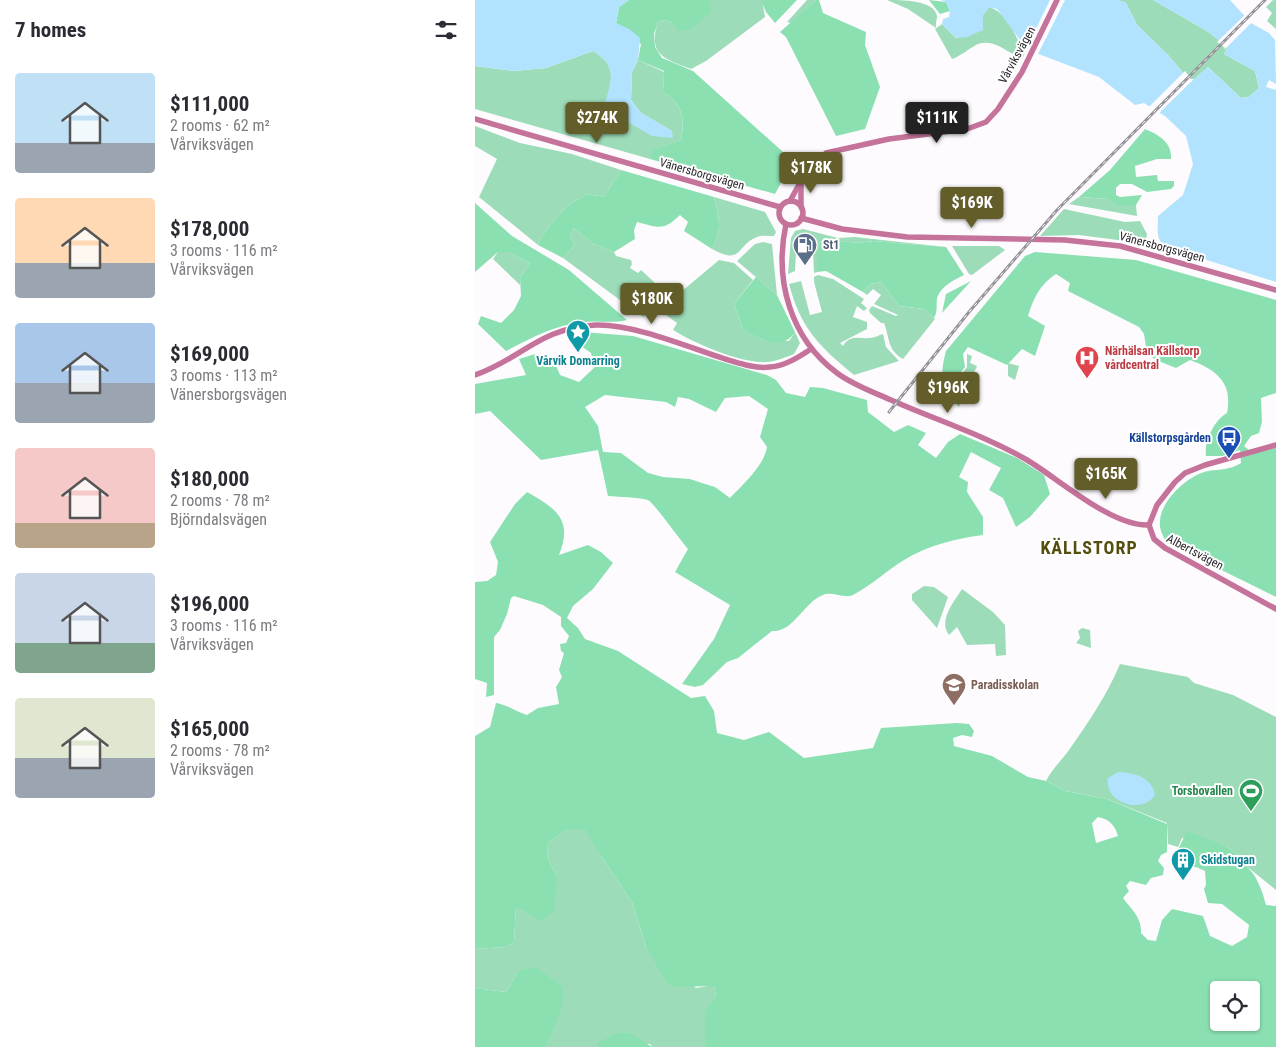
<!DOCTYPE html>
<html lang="en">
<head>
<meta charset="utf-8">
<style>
  :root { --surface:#fff; --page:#f7f7f7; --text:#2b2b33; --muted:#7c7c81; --accent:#635d2a }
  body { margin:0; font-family:"Roboto Condensed",sans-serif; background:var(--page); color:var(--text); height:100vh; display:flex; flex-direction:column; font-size:19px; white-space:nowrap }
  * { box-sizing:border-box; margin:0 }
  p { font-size:16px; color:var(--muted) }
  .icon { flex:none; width:28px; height:28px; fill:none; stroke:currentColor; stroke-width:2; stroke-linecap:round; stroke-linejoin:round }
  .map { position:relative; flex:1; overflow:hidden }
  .details { display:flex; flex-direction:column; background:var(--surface); width:475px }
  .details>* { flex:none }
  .tools { position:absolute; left:735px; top:981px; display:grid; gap:10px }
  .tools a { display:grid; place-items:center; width:50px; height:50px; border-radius:5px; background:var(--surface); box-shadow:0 1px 4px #0004; font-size:25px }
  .price { position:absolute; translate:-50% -42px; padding:0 11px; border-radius:5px; background:var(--accent); color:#fff; font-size:16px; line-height:32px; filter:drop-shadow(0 1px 2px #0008) }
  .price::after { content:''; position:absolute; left:50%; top:30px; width:15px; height:11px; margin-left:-8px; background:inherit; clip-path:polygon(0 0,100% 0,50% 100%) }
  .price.on { background:#222; color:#fff }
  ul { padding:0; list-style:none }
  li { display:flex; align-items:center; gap:15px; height:125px; padding:0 15px }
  li span { display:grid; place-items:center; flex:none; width:140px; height:100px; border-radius:5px; color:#555 }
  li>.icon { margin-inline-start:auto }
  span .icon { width:60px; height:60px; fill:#fffc; stroke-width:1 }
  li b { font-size:21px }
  h2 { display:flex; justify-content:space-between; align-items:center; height:60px; padding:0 15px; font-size:21px }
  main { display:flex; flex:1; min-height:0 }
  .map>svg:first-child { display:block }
  .green { fill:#9ddcb9 }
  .forest { fill:#8be0b2; fill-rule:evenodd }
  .water { fill:#b1e3fe }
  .pier { fill:#fdfbfe }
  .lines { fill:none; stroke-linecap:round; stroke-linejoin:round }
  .secondary { stroke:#c5739a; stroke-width:5.5 }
  .rail-casing { stroke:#979499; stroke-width:3 }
  .rail { stroke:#fff; stroke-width:1; stroke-dasharray:4; stroke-linecap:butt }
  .labels { text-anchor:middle; stroke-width:4; stroke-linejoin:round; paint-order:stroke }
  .street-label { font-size:12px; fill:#2c282e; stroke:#fff }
  .service-label { font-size:12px; font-weight:bold; fill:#4e5e75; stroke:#fff; text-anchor:start }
  .health-label { font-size:12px; font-weight:bold; fill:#be3a42; stroke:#fff; text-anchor:start }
  .culture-label { font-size:12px; font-weight:bold; fill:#0d838f; stroke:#fff }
  .transit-label { font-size:12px; font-weight:bold; fill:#164399; stroke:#fff; text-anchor:end }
  .education-label { font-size:12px; font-weight:bold; fill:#785e54; stroke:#fff; text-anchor:start }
  .leisure-label { font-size:12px; font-weight:bold; fill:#27864d; stroke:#fff; text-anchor:end }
  .district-label { font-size:18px; font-weight:bold; letter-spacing:1px; fill:#544e0f; stroke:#fff }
</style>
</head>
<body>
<main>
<section class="details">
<h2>7 homes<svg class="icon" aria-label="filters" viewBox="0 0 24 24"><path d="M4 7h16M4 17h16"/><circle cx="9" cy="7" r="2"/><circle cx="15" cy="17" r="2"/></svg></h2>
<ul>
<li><span style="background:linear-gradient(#bfe0f5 70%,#9aa5b1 0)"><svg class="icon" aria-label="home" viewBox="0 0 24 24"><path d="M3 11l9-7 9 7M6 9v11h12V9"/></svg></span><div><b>$111,000</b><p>2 rooms · 62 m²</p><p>Vårviksvägen</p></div></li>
<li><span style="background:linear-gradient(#ffd9b3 65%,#9aa5b1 0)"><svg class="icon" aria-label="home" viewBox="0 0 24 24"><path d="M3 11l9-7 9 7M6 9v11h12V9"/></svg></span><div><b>$178,000</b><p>3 rooms · 116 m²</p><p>Vårviksvägen</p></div></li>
<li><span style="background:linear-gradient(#a9c7e8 60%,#9aa5b1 0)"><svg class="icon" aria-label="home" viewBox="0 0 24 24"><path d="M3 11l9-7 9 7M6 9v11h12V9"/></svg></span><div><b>$169,000</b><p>3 rooms · 113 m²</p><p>Vänersborgsvägen</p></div></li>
<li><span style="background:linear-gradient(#f6c9c9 75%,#b9a48a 0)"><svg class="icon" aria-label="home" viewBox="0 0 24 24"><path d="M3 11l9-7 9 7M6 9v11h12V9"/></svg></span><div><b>$180,000</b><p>2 rooms · 78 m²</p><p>Björndalsvägen</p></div></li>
<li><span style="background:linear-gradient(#c9d6e8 70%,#7fa58c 0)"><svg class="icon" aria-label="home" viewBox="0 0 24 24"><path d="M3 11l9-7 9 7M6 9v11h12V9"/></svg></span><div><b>$196,000</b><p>3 rooms · 116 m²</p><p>Vårviksvägen</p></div></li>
<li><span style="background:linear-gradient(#dfe7d0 60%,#9aa5b1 0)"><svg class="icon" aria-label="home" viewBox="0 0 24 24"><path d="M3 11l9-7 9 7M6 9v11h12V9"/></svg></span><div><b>$165,000</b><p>2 rooms · 78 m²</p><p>Vårviksvägen</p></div></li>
</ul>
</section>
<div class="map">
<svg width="801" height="1047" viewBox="0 0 801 1047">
  <rect width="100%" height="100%" fill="#fdfbfe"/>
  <!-- green -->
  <g class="green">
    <path d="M235,0H287L290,17L231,61L216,69C190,59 172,55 183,22L189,20L198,23L235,12Z"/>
    <polygon points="332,0 341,0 316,23 312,22"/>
    <path d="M412,0C426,0 460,0 462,16C462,20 460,24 461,28L433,9Z"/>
    <polygon points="643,0 678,0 732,31 753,47 749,54 780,71 784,88 774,97 766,98 733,67 716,82 693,55 662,25 651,3"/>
    <polygon points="798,0 801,0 801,29 792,21 797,13 791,7"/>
    <path d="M514,7C529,11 540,32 545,45L551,49L548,57L542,59L541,56C529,49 515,38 501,45C493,49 486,56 477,59L460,29L467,24L481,38L508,30V15Z"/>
    <path d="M118,51C145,67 135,82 130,108L197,131L166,113L156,100L157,72L163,60L189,72L188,92C208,105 210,117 206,140L178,150L175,159L0,109V66L38,71L71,68Z"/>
    <path d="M0,126L45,143L97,154L146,170L129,197L112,194C107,198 100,200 95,204C85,212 67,233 63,245L4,197L22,159L0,146Z"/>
    <path d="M239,197L290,212L301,232L299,236C294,236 287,235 282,237C261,245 268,266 237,249C248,230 244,216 239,197Z"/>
    <polygon points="604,197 633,199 641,205 661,205 662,216 594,204"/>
    <polygon points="589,209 650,222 665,221 672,234 671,240 658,242 604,235 565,236"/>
    <polygon points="99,228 117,243 139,252 141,256 156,260 157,264 155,268 163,273 166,270 179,282 189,300 174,314 168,317 88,258 100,245 95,236"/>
    <path d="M328,229L363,238L380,237L471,247L398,241C382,244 363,242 347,238L342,252V272L339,273L338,253H321L320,271L313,274L316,238L320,231Z"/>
    <polygon points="288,242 297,244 302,295 262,261 280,244"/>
    <polygon points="477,246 524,246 530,250 497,275 494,274"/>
    <polygon points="23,252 33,252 55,263 45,278 45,285 18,259"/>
    <path d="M244,260L259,263L278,280L259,304L268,329L289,340L314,341L320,332L325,343L319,354C311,357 302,361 293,362C266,364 221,344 198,330L202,323L187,312L200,297Z"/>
    <path d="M343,275L358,279L389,299L386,303L392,308L389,311L382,306L378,317L392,322V329L365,343L368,346C375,334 385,339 395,338C399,338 404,335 408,334L411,347L424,361L379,375C344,346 326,329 314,284L326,281L335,315L347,312L339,282V277Z"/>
    <path d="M406,282L424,306L449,309L460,319L428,359C412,350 415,338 409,323H406L395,313L394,310L397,306L421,316L423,315L399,304L406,295L398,289L392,295L388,292L395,284Z"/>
    <polygon points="492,354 497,356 495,363 502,366 484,407 475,398 474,392 492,367"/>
    <polygon points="533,363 544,366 540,380 533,376"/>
    <polygon points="449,586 459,587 473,597 462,628 437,600 437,594"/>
    <path d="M487,589L518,612L530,625L531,655L521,656L520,644L492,645L482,627L474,635C463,620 479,602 487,589Z"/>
    <polygon points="607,628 615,630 616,648 601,643 605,638 603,631"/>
    <path d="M645,664L713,677L719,683L758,695L801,717V890L770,865L769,860L751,846L707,838L703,847L693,844L692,823L632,799L590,791L571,781C577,769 586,761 594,750C613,723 632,695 645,664Z"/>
    <polygon points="111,828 128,859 157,902 171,947 221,988 239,985 241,996 230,1011 230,1047 177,1047 175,1044 122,1043 122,1047 71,1047 72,1043 44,970 31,992 0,988 0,949 30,947 39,943 41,906 52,913 82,877 72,856 73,843 93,829"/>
  </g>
  <!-- forest -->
  <g class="forest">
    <path d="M154,0H235L236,12L216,29L203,31L198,23L189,20L183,22L179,34L180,47L187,58L218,71L318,161L300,194L175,159L177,150L206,140C210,117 208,105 188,92L189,71L163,60L166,44L141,23L144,7Z"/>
    <polygon points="286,0 322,0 300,23 291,12"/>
    <polygon points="341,0 344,0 348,13 391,32 390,45 405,87 390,129 361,136 311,37 305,32"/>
    <polygon points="454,0 471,2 475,11 465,14"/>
    <path d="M670,129C684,135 697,142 696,159H682L660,166L661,177L682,175L683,181H699V186L696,189L672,192L657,184H645L641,188V195L645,197L667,195L661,205H641L633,199L604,197L635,170Z"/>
    <path d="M146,170L239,197C244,216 248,230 237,249L209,231L213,222L205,215C188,232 182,227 162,222L159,230L160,239L139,252L117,243L99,228L95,236L100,245L88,258L63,245C67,233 85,212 95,204C100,200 107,198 112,194L129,197Z"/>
    <path d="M0,203L37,236L94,270L152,320C137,324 123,320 109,322C80,325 56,338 31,351L3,324L6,316L26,323L39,310L46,296L45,278L55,263L33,252H23L0,272Z"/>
    <path d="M347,237C363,242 382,244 398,241L471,247L489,275C479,280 466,286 462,298C461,306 463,311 459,318L449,309L424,306L406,282L395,284L388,292L351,271L342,272V252Z"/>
    <path d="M560,252L661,260L801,300V393L786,398L787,422L784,433L776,436L769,446L774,450L801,443V597L692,543C688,536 684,530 685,521C686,500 713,475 733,471C746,469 755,470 766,463L765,450L747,456H731C729,442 739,420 752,413C758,383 742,370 715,360L701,368L681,360L672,353L669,334L664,327L593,291L595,283L581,274C565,284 558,299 553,316L570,326L560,356L547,349L532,365L493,347L488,354L490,367L472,389C464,378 468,363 471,351L550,256Z"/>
    <path d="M281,277L302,295L320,332C307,352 285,339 268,329L259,304Z"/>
    <polygon points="496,281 467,313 471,294"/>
    <path d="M108,332L158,336L292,375L301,380L311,393L330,397L335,387L348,388L392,400L393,412L419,432L433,425L451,433L443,445L461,458L473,442L485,434L542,458L569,475L575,494L555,517L541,527L528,498L514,490L526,468L496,452L484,477L493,482L492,492L508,517V535C479,539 454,545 429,560C411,571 397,585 378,595C369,599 357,591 348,595C329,602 318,633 297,631L263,658L252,662L228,685L220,687L207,684L239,639L255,605L200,572L213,549C206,541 178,502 173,500C161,497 146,497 133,496L123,450L66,460L15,411L0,414V384L51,375L44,359L60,354L78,358L85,375L104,382L120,367L116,353L100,342ZM130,395L191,402L200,407L203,397L214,399L241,412L250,398L274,396L293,409L285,437L292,447C289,466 268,484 255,498L240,487L230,484L215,479L188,477L173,473L146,453L128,452L123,426L110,407Z"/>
    <path d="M52,492C82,509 98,520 84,555L113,545L126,552L138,563L118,589L98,606L92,618L103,628L110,639L143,651L216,698L230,696L239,711L242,733L269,740L294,732L329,758L398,748L406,728L482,723L494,724L499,731L497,737L487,735L478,738L479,746L517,756L553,777L571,781L590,791L632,799L692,824V852L686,855L683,861L689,868L688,875L676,878L671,885L655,881L651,886L654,891L648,898C657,910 667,918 666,933L673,940L681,941L687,920L697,909L728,916L735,936L757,946L772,937L774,925L747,904L733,903L729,889L731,885L730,871L721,867H702L699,858L712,831L751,846L769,860L770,865C782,875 787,890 791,905L801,906V1047H230V1010L241,996L239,986L202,987L192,983L171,947L157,902L128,859L110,829H93L73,843L72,856L82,877L79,911L67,921L41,907L39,943L30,947L0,949V736L15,727L21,703C33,705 40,711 52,715L63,708L84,704L81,687L87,677L84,670L89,653L86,651L85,644L91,643L94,636L86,626V617L68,605L39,596L36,598L32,614L25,630L19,637V695L11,697L12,683L0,679V582L12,581L21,575L23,562L15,542L40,504ZM623,817C634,819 640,825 643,836L621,843L617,823ZM744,990H776V1022H744Z"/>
    <polygon points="62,968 88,987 87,1008 71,1047 0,1047 0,988 31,992 44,970"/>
    <polygon points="142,1033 155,1033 177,1047 122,1047 122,1043"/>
  </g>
  <!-- water -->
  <g class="water">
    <path d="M0,0H154L144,7L141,23L154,29L165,38L163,60L157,72L156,100L166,113L197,131L198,138L177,136L129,108C135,83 145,67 118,51L71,68L38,71L0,66Z"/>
    <path d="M466,0H643L651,3L662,25L693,55L716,82L733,67L766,98L774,97L784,88L780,71L749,54L753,47L732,31L678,0H755L776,23L794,33L800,40L801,84L794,80L791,87L801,90V282L691,247C680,241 683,227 683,216L708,195L718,164L711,136L690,116L669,103L660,105L624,77L561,53L548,44L522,9L514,7L508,15V30L492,37L481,38L467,24L468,19L474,17L475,11L471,2Z"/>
    <path d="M643,772C659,773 676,776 680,795C667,815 629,803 633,778Z"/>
  </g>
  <!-- pier -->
  <g class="pier">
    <polygon points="575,0 590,0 562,56 551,49"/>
    <polygon points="771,14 778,21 749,50 750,48 742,42"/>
    <polygon points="710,71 716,79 719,79 683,114 673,108"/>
  </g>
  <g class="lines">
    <!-- secondary -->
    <g class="secondary">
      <polyline points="0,119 305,207"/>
      <polyline points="326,182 326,207"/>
      <polyline points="315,201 333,168 351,153 414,139 492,129 511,122 523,109 547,72 582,0"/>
      <circle cx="316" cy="213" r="12"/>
      <polyline points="326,218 367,229 432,237 590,240 645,246 801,290"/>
      <path d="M311,224C299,280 315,338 362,373C378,385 398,392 416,400C461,420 509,435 552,460C584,479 637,527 674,525"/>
      <path d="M0,375C48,358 64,328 121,325C159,324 213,347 250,359C264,363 279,369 295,367C310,366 324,357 336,349"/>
      <polyline points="801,445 730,465 710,473 700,482 682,505 674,525 679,539 690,548 801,609"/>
    </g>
    <defs>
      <polyline id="rail" points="414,412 494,312 582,210 790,0"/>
    </defs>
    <!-- rail casing -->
    <use href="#rail" class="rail-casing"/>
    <!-- rail -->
    <use href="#rail" class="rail"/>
  </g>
  <!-- icons -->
  <defs>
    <symbol id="fuel-pin" viewBox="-11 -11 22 30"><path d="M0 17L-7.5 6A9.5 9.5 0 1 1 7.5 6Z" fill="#5c6f8a" stroke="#fff"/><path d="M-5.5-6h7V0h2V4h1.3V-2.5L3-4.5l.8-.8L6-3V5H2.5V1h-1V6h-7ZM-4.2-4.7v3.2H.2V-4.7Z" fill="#fff"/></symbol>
    <symbol id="sight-pin" viewBox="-11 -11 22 30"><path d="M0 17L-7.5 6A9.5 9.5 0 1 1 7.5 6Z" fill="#0f9aa8" stroke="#fff"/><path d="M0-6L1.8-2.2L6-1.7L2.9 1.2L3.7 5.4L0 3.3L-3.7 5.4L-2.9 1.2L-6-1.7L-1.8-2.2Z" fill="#fff"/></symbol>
    <symbol id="hospital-pin" viewBox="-11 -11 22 30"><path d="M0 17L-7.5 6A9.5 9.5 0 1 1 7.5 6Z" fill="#e0444e" stroke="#fff"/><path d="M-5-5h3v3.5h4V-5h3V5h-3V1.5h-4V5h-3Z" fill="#fff"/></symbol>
    <symbol id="bus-pin" viewBox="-11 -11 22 30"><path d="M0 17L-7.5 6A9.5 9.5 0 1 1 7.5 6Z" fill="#1a4fb4" stroke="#fff"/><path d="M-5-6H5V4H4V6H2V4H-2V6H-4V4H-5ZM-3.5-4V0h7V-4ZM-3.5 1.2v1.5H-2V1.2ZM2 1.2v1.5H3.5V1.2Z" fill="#fff"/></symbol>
    <symbol id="school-pin" viewBox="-11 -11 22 30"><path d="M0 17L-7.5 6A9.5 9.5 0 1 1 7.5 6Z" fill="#8d6e63" stroke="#fff"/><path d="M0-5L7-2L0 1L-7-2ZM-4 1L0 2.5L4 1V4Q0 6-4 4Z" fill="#fff"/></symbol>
    <symbol id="stadium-pin" viewBox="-11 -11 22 30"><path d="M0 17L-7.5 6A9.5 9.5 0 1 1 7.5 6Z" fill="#2e9e5b" stroke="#fff"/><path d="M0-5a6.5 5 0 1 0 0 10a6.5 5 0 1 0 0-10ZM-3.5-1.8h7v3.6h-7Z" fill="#fff"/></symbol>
    <symbol id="building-pin" viewBox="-11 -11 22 30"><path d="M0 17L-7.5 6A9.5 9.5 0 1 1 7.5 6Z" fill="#0f9aa8" stroke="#fff"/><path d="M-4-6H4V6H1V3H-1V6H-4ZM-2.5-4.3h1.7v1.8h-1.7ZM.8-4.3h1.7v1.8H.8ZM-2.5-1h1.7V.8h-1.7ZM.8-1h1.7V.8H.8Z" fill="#fff"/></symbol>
  </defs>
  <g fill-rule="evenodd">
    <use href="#fuel-pin" x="316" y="231" width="28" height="38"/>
    <use href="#sight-pin" x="89" y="318" width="28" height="38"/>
    <use href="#hospital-pin" x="598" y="344" width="28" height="38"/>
    <use href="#bus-pin" x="740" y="424" width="28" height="38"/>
    <use href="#school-pin" x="465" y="671" width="28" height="38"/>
    <use href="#stadium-pin" x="762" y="777" width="28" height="38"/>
    <use href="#building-pin" x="694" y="846" width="28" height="38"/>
  </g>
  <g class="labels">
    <!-- street labels -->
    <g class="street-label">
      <text transform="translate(542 55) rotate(-61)" y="4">Vårviksvägen</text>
      <text transform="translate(227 174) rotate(16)" y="4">Vänersborgsvägen</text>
      <text transform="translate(687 247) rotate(15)" y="4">Vänersborgsvägen</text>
      <text transform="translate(720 552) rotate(28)" y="4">Albertsvägen</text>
    </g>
    <!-- service labels -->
    <g class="service-label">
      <text x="348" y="249">St1</text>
    </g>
    <!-- health labels -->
    <g class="health-label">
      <text x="630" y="355">Närhälsan Källstorp<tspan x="630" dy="14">vårdcentral</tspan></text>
    </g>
    <!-- culture labels -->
    <g class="culture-label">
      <text x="103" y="365">Vårvik Domarring</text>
      <text x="726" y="864" text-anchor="start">Skidstugan</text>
    </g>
    <!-- transit labels -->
    <g class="transit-label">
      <text x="736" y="442">Källstorpsgården</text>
    </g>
    <!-- education labels -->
    <g class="education-label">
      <text x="496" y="689">Paradisskolan</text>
    </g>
    <!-- leisure labels -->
    <g class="leisure-label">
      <text x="758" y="795">Torsbovallen</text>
    </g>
    <!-- district labels -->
    <g class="district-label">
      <text x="614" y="554">KÄLLSTORP</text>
    </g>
  </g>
</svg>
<div class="tools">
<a><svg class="icon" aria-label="locate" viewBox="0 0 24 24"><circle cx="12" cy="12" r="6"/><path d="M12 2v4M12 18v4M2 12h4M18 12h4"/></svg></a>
</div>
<b class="price" style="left:122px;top:144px">$274K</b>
<b class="price on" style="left:462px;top:144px">$111K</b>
<b class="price" style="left:336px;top:194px">$178K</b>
<b class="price" style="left:497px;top:229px">$169K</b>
<b class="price" style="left:177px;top:325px">$180K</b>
<b class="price" style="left:473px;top:414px">$196K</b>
<b class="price" style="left:631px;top:500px">$165K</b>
</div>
</main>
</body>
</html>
